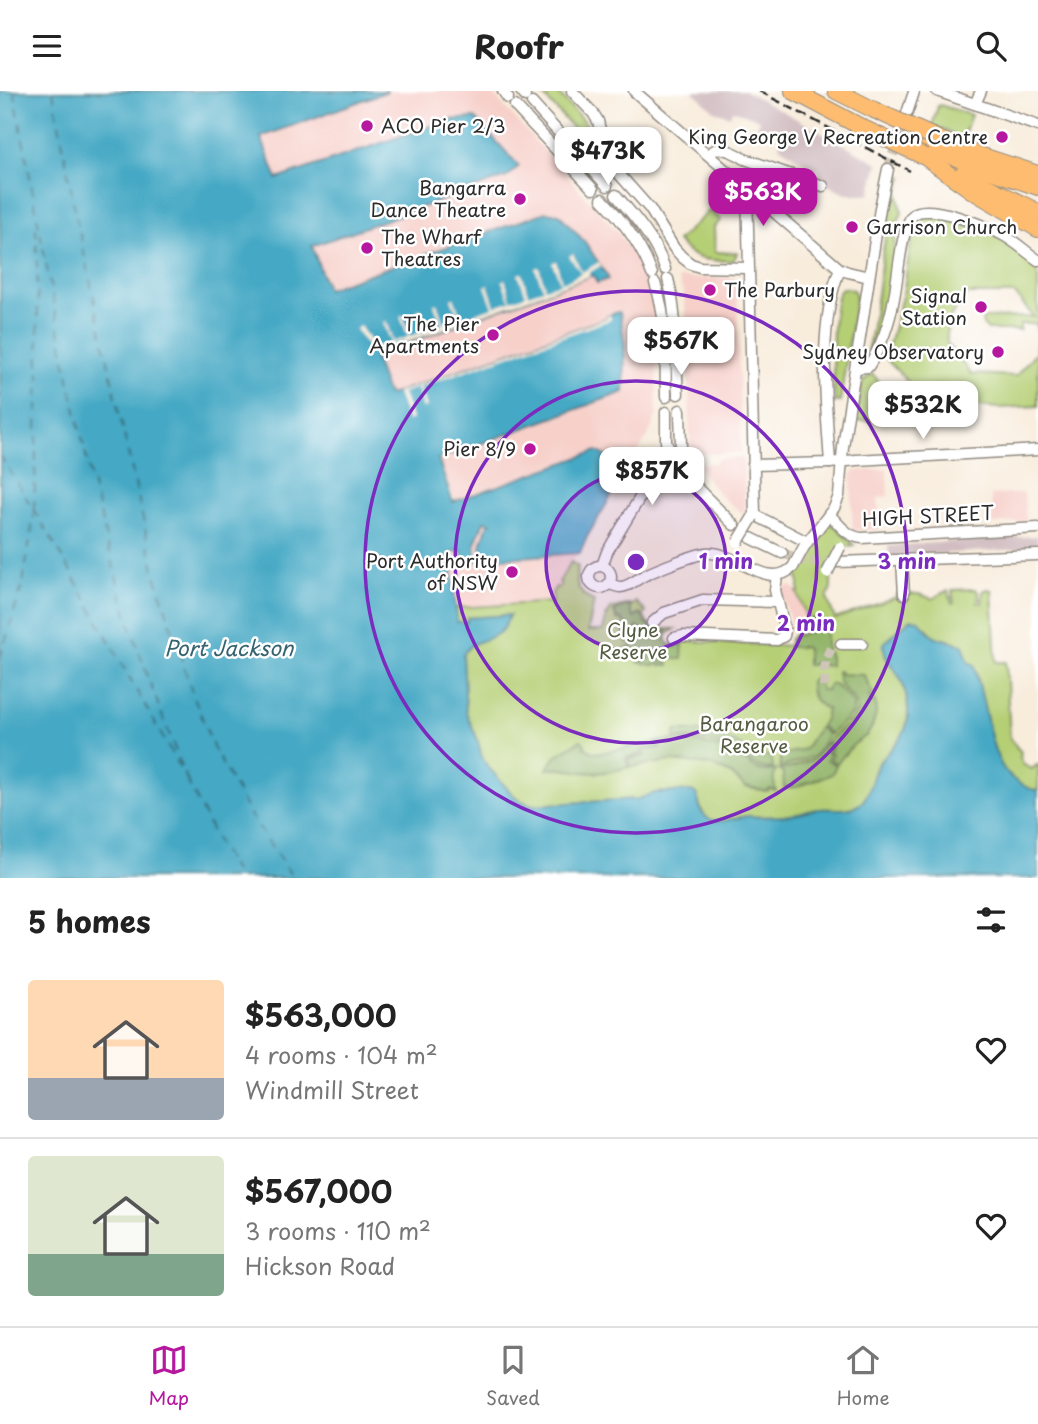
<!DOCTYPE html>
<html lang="en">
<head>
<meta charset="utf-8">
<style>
  :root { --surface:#fff; --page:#f6f6f6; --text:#222; --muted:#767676; --line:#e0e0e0; --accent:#b5179e }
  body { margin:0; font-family:"Playpen Sans",sans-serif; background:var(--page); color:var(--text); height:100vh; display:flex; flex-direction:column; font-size:26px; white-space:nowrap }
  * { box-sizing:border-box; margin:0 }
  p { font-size:23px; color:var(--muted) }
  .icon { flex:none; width:38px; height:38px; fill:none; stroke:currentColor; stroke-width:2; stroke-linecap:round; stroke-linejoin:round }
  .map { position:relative; height:787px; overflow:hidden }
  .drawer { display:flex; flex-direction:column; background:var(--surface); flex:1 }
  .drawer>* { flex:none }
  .price { position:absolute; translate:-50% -60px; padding:0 16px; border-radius:14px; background:#fff; color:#222; font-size:23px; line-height:46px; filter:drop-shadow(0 2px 4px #0008) }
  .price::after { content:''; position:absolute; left:50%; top:42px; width:21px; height:16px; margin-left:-10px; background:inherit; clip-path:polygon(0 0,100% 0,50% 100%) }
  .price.active { background:var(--accent); color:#fff }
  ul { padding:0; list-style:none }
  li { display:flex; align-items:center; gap:21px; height:175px; padding:0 28px }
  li+li { border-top:2px solid var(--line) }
  li span { display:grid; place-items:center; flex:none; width:196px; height:140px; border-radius:7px; color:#555 }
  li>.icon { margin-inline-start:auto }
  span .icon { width:84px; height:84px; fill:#fffc; stroke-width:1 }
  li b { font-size:30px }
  h2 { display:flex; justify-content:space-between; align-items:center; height:84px; padding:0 28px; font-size:30px }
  header { display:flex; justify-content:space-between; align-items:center; height:91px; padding:0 28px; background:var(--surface); font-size:32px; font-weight:700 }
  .menu { display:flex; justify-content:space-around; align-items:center; height:98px; border-top:2px solid var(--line); background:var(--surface); font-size:19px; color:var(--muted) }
  .menu a { display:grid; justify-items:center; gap:4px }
  .menu .active { color:var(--accent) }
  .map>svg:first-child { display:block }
  .built { fill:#f7d0ca }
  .industrial { fill:#d2bec2 }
  .green { fill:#b5cf75; stroke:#707d50; stroke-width:2 }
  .forest { fill:#90b266; stroke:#5e6e48; stroke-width:2 }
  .water { fill:#44a8c4; stroke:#386a78; stroke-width:2 }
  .pier { fill:#f8ecdb }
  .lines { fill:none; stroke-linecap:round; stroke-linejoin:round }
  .ferry { stroke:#366370; stroke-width:2; stroke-dasharray:9 7; stroke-linecap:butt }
  .minor-tunnel { stroke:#cfc5b8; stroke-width:10; stroke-dasharray:10 5; stroke-linecap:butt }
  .minor-casing { stroke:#928c83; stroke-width:13 }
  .highway-casing { stroke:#928c83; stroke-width:18 }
  .minor { stroke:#fff; stroke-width:10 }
  .highway { stroke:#fdbc70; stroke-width:16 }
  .rail { stroke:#2b2b2b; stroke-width:2.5; stroke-dasharray:10 5; stroke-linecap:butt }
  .minor-bridge-casing { stroke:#928c83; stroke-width:13; stroke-linecap:butt }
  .highway-bridge-casing { stroke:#928c83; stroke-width:18; stroke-linecap:butt }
  .minor-bridge { stroke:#fff; stroke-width:10 }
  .highway-bridge { stroke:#fdbc70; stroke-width:16 }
  .ring { fill:none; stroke:#7b2cbf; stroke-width:3.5 }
  .poi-dot { fill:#b5179e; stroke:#fff; stroke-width:2.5 }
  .labels { text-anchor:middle; stroke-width:5; stroke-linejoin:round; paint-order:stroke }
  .poi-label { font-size:19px; fill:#2b2b2b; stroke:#fff; text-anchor:end }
  .street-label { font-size:19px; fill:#2b2b2b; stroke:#fff }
  .park-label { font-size:19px; fill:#545c41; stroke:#fff }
  .water-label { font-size:21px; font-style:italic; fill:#366370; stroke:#fff }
  .centre { fill:#7b2cbf; stroke:#fff; stroke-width:3.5 }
  .ring-label { font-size:21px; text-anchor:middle; font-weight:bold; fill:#7b2cbf; stroke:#fff; stroke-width:5; stroke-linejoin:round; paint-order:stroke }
</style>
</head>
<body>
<header><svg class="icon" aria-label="menu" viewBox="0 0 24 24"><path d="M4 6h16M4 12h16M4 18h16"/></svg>Roofr<svg class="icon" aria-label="search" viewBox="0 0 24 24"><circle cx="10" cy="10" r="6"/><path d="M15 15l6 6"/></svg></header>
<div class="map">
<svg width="1038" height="787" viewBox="0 0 1038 787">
  <rect width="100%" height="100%" fill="#fff"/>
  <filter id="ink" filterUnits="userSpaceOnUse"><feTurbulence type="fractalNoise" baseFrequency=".0143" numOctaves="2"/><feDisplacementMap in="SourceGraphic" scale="14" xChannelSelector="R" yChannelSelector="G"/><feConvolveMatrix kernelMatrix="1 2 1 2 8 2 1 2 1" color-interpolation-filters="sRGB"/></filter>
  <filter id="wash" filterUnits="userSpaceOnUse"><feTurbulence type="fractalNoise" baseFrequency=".00686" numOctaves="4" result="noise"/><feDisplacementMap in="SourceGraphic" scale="28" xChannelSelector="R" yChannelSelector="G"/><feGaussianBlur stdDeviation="1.57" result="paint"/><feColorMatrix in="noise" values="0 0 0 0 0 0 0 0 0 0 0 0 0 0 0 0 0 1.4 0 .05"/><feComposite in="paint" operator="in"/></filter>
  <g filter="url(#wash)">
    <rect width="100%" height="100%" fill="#f8ecdb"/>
    <!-- built -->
    <g class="built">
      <polygon points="388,0 490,0 618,141 641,178 653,216 656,247 657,323 647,347 615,399 602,392 614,373 597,360 455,409 439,369 624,301 625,254 620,222 618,221 607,225 608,227 390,304 387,303 374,266 375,264 405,252 594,184 597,192 607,188 559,123 546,121 327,198 312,155 507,86 519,75 448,29 276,88 261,46"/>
      <polygon points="678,187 734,187 737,194 741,362 690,363 688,246 684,203"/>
      <polygon points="743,367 745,419 744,423 725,409 713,396 697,373 716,372 717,368"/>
      <polygon points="887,378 888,405 878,407 879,439 853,439 851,384 855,380"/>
      <polygon points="1024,402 1026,430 993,433 991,404"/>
      <polygon points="483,430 490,432 486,443 488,462 560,464 580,462 571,471 559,491 561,493 558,497 552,502 553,511 455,517 451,462 463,460 475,452"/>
      <polygon points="790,495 796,498 811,540 797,544 795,543 781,502 784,497"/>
    </g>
    <!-- industrial -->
    <g class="industrial">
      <polygon points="692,0 745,0 878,72 870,103 847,103 817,88 820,81 779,55 782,44 770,39 768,44 757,39 759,28 732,19 730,25 715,20"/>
      <polygon points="1038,445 1038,457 889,466 888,455"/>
    </g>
    <!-- green -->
    <g class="green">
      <polygon points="546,0 557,1 588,35 590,40 589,55 541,2"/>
      <polygon points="940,14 971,24 963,46 932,35 938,15"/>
      <path d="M897,82L903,86L898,101L902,122L894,137L895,148L893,171L884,222L866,266C878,215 880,162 892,112L890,111Z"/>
      <path d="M710,119L721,129L714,136L715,161L737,162L735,167L732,170C706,169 695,171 677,150Z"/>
      <polygon points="934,123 997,144 1038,172 1038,241 1037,233 1020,233 1020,239 988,239 983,234 982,229 985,227 1034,226 1015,203 967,203 947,231 947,252 971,283 1016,285 1036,261 1037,250 1038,250 1038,315 999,317 933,310 918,302 888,270 886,265 904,198 911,149 918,140 923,124"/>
      <path d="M845,197L853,199L856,204L840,311H835C834,286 828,217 841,198Z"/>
      <polygon points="872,283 893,305 883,303 884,321 877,325 875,329 855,330 863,290"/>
      <path d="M829,433L834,434L854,454L845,456L831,482V498L827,507L835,528L897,506V503H919L933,508L942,502L948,500L952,512L954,511L952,499L976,498L979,503L978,511L982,512L983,500L987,498L992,499L996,571H1006L1010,648L1021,661L1020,667L1024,674L1032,678L1038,673V700C1000,691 994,661 987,628C983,610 979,591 974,573H969L956,551L936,546L924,535L907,532L892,544L885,565C890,572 896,579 900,587C910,607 912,636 897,654C891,660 883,665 878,673C871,684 872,704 861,712C849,721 832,717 819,718C812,718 805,722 798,723C782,726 766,726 750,725C737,725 725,733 712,729C700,725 701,713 696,703L691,700L655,702L639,708L532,714L521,710L512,703L487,675L481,666L477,647L466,621L463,564L468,555L509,524L467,527V531L457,532L456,517L553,511L552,502L556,496L559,497L561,493L559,491L571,471L578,476C574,491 579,505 594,510L588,540H603L606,526L611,518L630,513L631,515L636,511L646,521L643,526L645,528L646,532L658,538H675L666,544L667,551L673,556L678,555L684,550L796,555L811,539L797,501H799V489L796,482L812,453Z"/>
    </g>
    <!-- forest -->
    <g class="forest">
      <polygon points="624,515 628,515 631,517 631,521 634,527 640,522 645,528 646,532 652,536 667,540 666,549 670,554 676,556 683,551 682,568 673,568 670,565 661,568 660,570 669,572 669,574 651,574 637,571 650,568 648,564 644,561 632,567 625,567 626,565 625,560 627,557 631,557 633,552 626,551 627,549 632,547 635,551 639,551 642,545 642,539 637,536 632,543 626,545 623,540 625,533 622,529 617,528 614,521"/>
      <polygon points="820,526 826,534 826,555 830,566 830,575 820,574 820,572 813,572 813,574 807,574 807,558 804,556 789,556 790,548 795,543 797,544 811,540 810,528"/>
      <path d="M837,580H840V583L864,584L873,603L869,605L871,611L875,610L876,623L872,636L867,644L853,654L837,672L830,669L833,664L829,661L832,655L827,651C835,641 857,629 857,618C858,602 837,602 837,580Z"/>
      <path d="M814,587V589H820V599H827L828,595L832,593C838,595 840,599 845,603C867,620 841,631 830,643L821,635L825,628L827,618C815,613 809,603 810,590Z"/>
      <polygon points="819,636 828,644 814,665 780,677 780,664 805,658"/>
      <path d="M675,640C694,639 713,641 730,649C744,655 756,666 771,665L773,678C754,678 749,668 734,660C716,650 695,648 675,647Z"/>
      <path d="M581,649L585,654L584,656L593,661L600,662L657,651L658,656L641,658L642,663L626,667L629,676C613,681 598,683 582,681C570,680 559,676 547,678L557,664Z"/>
      <path d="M670,649C687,650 704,652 720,657C727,659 735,663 741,667C755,676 757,683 776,679C772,686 774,693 776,700L770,698L768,700H763L745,696L731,683L710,674L671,670L631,676L629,668L645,665L644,659L660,657L659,650Z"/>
      <polygon points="826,652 830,655 826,661 830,663 827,669 836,674 832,683 797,696 784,697 783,682 779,679 791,677 814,668"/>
    </g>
    <!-- water -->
    <path class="water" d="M0,0H388L261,46L277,88L448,29L475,27L519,75L507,86L312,155L327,198L546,121L559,123L585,151L608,186V188L597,192L593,184L375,264L374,266L387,302L389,304L607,227V225L618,221L620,222L625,254L624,301L438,368L453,411L597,360L618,372L617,375L613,373L602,392L615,399L587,446L580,462L488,468V462L482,463L481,454L488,433L490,432L484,430L475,452L477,470L463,471L462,460L451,462L457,531H467V527L509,524C508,527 507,531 505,535C496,551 470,547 463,564L466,621L477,647L482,666L487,675L512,703L521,710L532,714L638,708L655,702L692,700L696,703C699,709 699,717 703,723C715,738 734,725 749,725C752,725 756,726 759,726C772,726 785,725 797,723C804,722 810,719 817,718C832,716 852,723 863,710C872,699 871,682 880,671C895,652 911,643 908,616C907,606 904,594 899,585C892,574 882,566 884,552L911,528L919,529L927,539L936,546L963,554L969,572L974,573C978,591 983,609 987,628C994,661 1000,691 1038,700V787H0Z"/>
    <!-- pier -->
    <g class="pier">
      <polygon points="573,163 582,181 598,172 598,170 602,176 600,175 589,182 590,185 405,252 403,250 389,255 372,262 356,238 360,235 373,255 376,256 383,253 384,255 391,251 383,231 386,230 393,251 408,246 400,225 403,224 410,245 425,240 417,219 420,218 426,239 442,234 434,213 437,212 444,233 459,228 451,207 454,206 461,227 493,216 485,195 488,194 495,215 510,210 502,190 505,188 511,209 526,204 518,183 522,182 528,203 543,198 535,177 539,176 545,197 561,192 552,172 556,170 562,191 569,189 581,182 569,165"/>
      <polygon points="610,224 611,228 610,229 419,296 426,316 423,317 417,297 401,302 401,304 403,303 412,328 408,330 398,305 399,303 396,304 396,302 607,227 607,225"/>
    </g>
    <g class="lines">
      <!-- ferry -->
      <g class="ferry">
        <path d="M14,0C45,167 74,335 120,499C138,564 163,627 187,689"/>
        <polyline points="53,0 76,126 156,487 191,598 213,656 249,722 293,787"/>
        <polyline points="0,364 62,465 182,681"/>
        <polyline points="34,418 39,284 36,130"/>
        <polyline points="0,567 23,492 34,424"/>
        <polyline points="187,689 215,747 238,787"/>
      </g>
    </g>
  </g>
  <g filter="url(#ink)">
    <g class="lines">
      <!-- minor-tunnel -->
      <g class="minor-tunnel">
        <polyline points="888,78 905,28"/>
        <polyline points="782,462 809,471 837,471"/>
        <polyline points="824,596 826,568 832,555 841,553"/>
      </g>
      <defs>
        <g id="minor">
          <polyline points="503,0 508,7"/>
          <polyline points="521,0 525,5"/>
          <polyline points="572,0 593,22 598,30 600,39 600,55 604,66 650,118 674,157 682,166 691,173 700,176 747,177"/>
          <polyline points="634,0 840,178 848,181 869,186"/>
          <polyline points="937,0 1038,35"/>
          <polyline points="532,12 607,95"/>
          <polyline points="975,13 981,0"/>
          <polyline points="515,15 593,98"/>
          <polyline points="907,22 914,1"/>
          <path d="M709,64C712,62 714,58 718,58C726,57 739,64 745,68L823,95"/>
          <polyline points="747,97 755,424"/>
          <path d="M616,104C635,126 656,150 665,178"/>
          <path d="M602,108C623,130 642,155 652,183"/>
          <path d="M668,188C678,226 675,264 678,303"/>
          <path d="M655,192C668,229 665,268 666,306"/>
          <path d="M856,277L868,276C881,256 890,230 894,207C898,188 901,136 913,124C926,110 988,136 1003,144C1016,151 1026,161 1038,169"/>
          <polyline points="666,321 666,351 668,356 676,365 699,399 734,434"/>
          <polyline points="676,365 681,356 680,319"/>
          <path d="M830,372C826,313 817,233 840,178"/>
          <polyline points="753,374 830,372 856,369 1038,359"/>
          <path d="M829,423C839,433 847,446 862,447L1038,437"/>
          <polyline points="755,424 807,451"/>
          <polyline points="751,447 782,462"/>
          <polyline points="805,454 834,417 839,405 843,356 880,117 888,78"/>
          <polyline points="902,469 904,503"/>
          <polyline points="837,471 1038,464"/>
          <circle cx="600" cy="486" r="11"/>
          <polyline points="602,475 607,461 639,408 652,379 661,372 676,365"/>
          <path d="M610,493C613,494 617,496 620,496C629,496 637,488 645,484C658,478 693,464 706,462C735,459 768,501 793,476"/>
          <polyline points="652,532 664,522 703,509 777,511"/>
          <polyline points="674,547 683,545 777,549 784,545 785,540 775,499 777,485"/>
          <polyline points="841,553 862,553"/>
        </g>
        <g id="highway">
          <polyline points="793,0 865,38"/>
          <polyline points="836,0 874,19"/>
          <polyline points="932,45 967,60 1038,83"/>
          <polyline points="928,56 982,77 1038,96"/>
          <polyline points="925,66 971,99 1038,138"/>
          <polyline points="962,83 1038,121"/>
        </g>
      </defs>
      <!-- minor casing -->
      <use href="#minor" class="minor-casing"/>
      <!-- highway casing -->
      <use href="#highway" class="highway-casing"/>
      <!-- minor -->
      <use href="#minor" class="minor"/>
      <!-- highway -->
      <use href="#highway" class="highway"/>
      <!-- rail -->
      <polyline class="rail" points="759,0 910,80"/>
      <defs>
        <g id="minor-bridge">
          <polyline points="738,451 753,426"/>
          <polyline points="793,476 805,454"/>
          <polyline points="827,482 840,456"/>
        </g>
        <g id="highway-bridge">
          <polyline points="874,19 932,45"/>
          <polyline points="865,38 925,66"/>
        </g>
      </defs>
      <!-- minor-bridge casing -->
      <use href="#minor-bridge" class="minor-bridge-casing"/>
      <!-- highway-bridge casing -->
      <use href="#highway-bridge" class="highway-bridge-casing"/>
      <!-- minor-bridge -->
      <use href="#minor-bridge" class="minor-bridge"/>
      <!-- highway-bridge -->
      <use href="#highway-bridge" class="highway-bridge"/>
    </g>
  </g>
  <!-- distance rings -->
  <circle cx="636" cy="471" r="90" fill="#7b2cbf" fill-opacity=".12"/>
  <g class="ring">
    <circle cx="636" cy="471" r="90"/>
    <circle cx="636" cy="471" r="181"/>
    <circle cx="636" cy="471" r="271"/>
  </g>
  <!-- markers -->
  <g class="poi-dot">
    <circle cx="367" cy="35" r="7"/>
    <circle cx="1002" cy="46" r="7"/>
    <circle cx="520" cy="108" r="7"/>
    <circle cx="852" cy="136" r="7"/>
    <circle cx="367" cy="157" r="7"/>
    <circle cx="710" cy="199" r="7"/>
    <circle cx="981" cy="216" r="7"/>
    <circle cx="493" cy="244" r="7"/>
    <circle cx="998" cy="261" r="7"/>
    <circle cx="530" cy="358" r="7"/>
    <circle cx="512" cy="481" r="7"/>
  </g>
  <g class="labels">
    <!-- poi labels -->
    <g class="poi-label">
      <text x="381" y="42" text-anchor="start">ACO Pier 2/3</text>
      <text x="988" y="53">King George V Recreation Centre</text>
      <text x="506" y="104">Bangarra<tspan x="506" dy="22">Dance Theatre</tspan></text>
      <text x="866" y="143" text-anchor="start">Garrison Church</text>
      <text x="381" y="153" text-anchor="start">The Wharf<tspan x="381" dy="22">Theatres</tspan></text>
      <text x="724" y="206" text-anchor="start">The Parbury</text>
      <text x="967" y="212">Signal<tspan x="967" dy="22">Station</tspan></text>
      <text x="479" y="240">The Pier<tspan x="479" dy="22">Apartments</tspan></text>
      <text x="984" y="268">Sydney Observatory</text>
      <text x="516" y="365">Pier 8/9</text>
      <text x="498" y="477">Port Authority<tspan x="498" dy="22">of NSW</tspan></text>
    </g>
    <!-- street labels -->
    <g class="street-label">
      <text transform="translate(928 425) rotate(-3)" y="7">HIGH STREET</text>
    </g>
    <!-- park labels -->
    <g class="park-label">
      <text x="633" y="546">Clyne<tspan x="633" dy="22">Reserve</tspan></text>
      <text x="754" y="640">Barangaroo<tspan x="754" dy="22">Reserve</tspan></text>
    </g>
    <!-- water labels -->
    <g class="water-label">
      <text x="229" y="565">Port Jackson</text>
    </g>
  </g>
  <circle cx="636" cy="471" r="10" class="centre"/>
  <g class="ring-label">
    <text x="726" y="478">1 min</text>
    <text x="907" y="478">3 min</text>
    <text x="806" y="540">2 min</text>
  </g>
</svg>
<b class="price" style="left:608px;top:96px">$473K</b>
<b class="price active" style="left:763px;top:137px">$563K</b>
<b class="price" style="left:681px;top:286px">$567K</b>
<b class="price" style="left:923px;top:350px">$532K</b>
<b class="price" style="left:652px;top:416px">$857K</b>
</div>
<section class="drawer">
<h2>5 homes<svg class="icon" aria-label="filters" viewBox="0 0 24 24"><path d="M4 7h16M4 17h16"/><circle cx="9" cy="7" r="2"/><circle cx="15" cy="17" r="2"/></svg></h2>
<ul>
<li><span style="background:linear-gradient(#ffd9b3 70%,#9aa5b1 0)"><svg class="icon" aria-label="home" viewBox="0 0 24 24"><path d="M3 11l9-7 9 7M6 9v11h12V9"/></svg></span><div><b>$563,000</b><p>4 rooms · 104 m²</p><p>Windmill Street</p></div><svg class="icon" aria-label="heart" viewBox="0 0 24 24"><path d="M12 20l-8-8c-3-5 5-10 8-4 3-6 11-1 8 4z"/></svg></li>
<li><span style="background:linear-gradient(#dfe7d0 70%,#7fa58c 0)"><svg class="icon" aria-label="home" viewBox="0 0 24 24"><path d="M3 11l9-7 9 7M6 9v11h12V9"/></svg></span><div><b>$567,000</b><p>3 rooms · 110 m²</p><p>Hickson Road</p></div><svg class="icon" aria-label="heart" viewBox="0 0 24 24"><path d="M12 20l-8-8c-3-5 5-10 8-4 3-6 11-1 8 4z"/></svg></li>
</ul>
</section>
<nav class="menu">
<a class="active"><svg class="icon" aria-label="map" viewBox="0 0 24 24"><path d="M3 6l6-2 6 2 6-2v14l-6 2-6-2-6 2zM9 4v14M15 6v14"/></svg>Map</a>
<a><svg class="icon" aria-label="saved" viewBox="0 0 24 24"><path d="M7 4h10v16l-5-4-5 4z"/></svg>Saved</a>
<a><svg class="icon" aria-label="home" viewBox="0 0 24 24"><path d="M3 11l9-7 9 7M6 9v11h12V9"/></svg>Home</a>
</nav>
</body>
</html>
